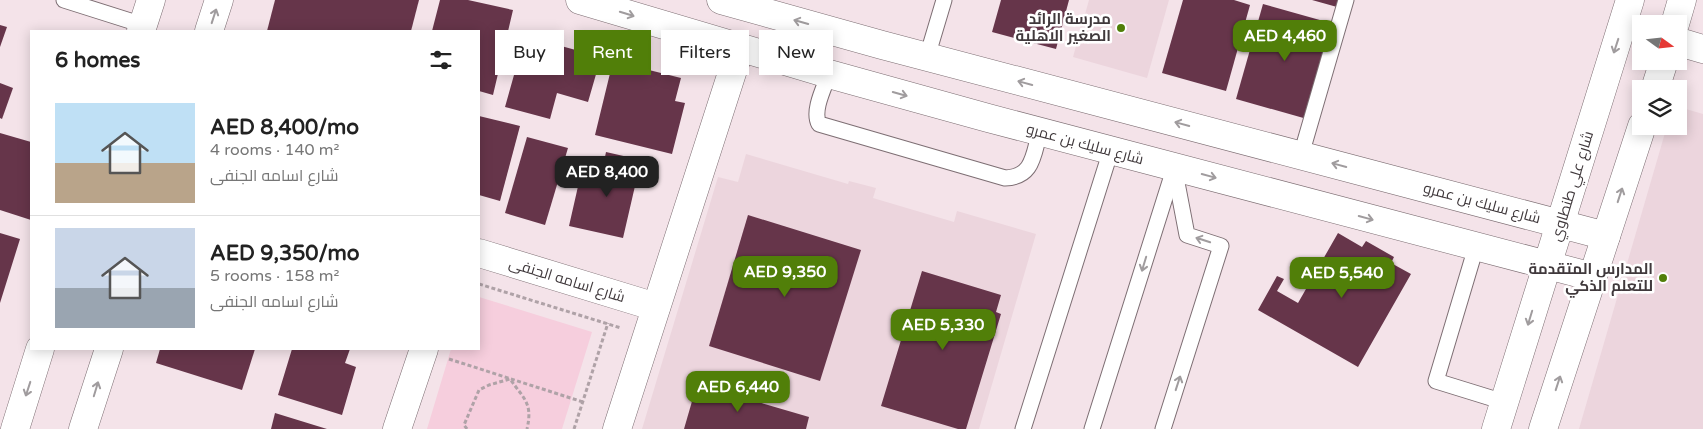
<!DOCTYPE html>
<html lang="en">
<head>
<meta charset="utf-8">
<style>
  :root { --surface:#fff; --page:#f6f6f6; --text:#222; --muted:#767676; --line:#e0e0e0; --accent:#517f09 }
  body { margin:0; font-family:"Varela Round",Cairo,sans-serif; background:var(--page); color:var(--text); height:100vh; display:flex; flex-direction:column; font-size:19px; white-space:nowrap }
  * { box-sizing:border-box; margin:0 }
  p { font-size:16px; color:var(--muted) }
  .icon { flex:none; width:28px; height:28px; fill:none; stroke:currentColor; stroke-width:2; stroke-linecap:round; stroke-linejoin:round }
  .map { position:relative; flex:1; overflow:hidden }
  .side { position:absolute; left:30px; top:30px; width:450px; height:320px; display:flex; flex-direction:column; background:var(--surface); border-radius:0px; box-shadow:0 2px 12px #0003 }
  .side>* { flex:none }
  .guide { position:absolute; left:495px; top:30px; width:475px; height:45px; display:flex; gap:10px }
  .needle { width:32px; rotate:105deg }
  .tools { position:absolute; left:1632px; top:15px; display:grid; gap:10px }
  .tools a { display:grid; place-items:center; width:55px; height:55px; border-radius:0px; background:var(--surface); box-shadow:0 2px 12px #0003; font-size:25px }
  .price { position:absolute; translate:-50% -42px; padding:0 11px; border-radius:10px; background:var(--accent); color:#fff; font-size:16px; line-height:32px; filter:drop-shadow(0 1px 2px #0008) }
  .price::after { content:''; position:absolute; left:50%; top:30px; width:15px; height:11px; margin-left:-8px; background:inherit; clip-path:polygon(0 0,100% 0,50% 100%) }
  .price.selected { background:#222; color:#fff }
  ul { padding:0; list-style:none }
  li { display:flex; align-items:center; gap:15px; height:125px; padding:0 25px }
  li+li { border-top:1px solid var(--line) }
  li span { display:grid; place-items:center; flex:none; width:140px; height:100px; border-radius:0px; color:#555 }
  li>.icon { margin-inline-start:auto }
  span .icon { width:60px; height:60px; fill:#fffc; stroke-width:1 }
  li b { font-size:21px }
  h2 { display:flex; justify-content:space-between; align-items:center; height:60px; padding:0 25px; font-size:21px }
  .chip { padding:0 18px; border-radius:0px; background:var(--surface); box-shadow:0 2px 12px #0003; font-size:18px; line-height:45px }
  .chip.selected { background:var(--accent); color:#fff }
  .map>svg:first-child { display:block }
  .built { fill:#ecd5dd }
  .green { fill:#f6cedd }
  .building { fill:#66354a }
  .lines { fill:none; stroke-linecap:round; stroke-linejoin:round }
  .service-casing { stroke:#7d6e73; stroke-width:17 }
  .minor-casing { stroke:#7d6e73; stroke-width:29 }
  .tertiary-casing { stroke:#7d6e73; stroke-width:29 }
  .path { stroke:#afa2a7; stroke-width:3; stroke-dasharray:4 2.5; stroke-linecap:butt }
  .service { stroke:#fff; stroke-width:15 }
  .minor { stroke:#fff; stroke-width:28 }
  .tertiary { stroke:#fff; stroke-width:28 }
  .oneway { stroke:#a09c9e }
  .poi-dot { fill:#517f09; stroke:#fff; stroke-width:2 }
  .labels { text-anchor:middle; stroke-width:5; stroke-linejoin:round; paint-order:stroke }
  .poi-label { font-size:15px; font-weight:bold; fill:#40393c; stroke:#fff; text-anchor:end }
  .street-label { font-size:15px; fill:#40393c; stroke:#fff }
</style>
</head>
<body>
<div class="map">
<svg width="1703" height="429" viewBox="0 0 1703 429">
  <rect width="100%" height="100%" fill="#f4e3e9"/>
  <!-- built -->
  <g class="built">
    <polygon points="1089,0 1169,0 1147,78 1073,57"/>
    <polygon points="1679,107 1703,114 1703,429 1579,429 1667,126 1679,126"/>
    <polygon points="746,154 848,184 849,181 876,188 873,198 954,222 957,211 1036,234 979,429 642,429 718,177 738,182"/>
  </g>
  <!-- green -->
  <polygon class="green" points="479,297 592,332 562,429 427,429 451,349 479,349"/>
  <!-- building -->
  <g class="building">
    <polygon points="275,0 419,0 411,31 267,31"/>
    <polygon points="440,0 468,0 513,10 493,95 479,91 479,31 432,31"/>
    <polygon points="1001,0 1069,0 1056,49 992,32"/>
    <polygon points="1183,0 1234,0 1250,5 1226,91 1162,73"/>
    <polygon points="1312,0 1339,0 1337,7"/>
    <polygon points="1263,4 1334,24 1307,119 1236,99"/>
    <polygon points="0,25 7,27 0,47"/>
    <polygon points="525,36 601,57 588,102 557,93 550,119 505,107"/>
    <polygon points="613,61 681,78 675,101 685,103 672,154 595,135"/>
    <polygon points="0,83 13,88 2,119 0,118"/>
    <polygon points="479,116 520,126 500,201 479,195"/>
    <polygon points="0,133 31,142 31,220 0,210"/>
    <polygon points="527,137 568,148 545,225 505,213"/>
    <polygon points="606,152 641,160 623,238 569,226 579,182 599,186"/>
    <polygon points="748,215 861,250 820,381 709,346"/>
    <polygon points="0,233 20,239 0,303"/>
    <polygon points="1338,233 1362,247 1366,241 1394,257 1391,263 1411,274 1358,367 1258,310 1277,276 1284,279 1277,291 1298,303"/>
    <polygon points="922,271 1001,295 996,312 1001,314 966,429 958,429 881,406"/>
    <polygon points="160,349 255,349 242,390 156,363"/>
    <polygon points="292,349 350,349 345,363 356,367 342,415 278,395"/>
    <polygon points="697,384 809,417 806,429 684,429"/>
    <polygon points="275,413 327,429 271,429"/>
  </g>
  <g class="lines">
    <defs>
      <g id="service">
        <polyline points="64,0 143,25"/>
        <polyline points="927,57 944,0"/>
        <path d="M829,74C824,88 812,111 819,124L1005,178C1034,177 1033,154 1040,132"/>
        <polyline points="1301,155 1346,0"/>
        <polyline points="1476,247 1436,381 1504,402"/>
        <polyline points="1023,429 1111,150"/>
        <polyline points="1092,429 1174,169"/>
        <polyline points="1163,429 1221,246 1187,235 1174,167"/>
      </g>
      <g id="minor">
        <polyline points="580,0 829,74 988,118 1593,277"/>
        <polyline points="721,0 882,45 1606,236"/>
        <polyline points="1675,24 1682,0"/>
        <polyline points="1679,42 1703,49"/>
        <polyline points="1655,89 1664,61"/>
        <polyline points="479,253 656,307"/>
        <polyline points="397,429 424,349"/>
        <polyline points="617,429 740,48"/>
        <polyline points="1496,429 1630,0"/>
        <polyline points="1543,429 1642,126"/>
      </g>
      <g id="tertiary">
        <polyline points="141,31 151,0"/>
        <polyline points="209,31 219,0"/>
        <polyline points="15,429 40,349"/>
        <polyline points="83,429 109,349"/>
      </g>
    </defs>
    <!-- service casing -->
    <use href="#service" class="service-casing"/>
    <!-- minor casing -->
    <use href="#minor" class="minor-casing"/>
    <!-- tertiary casing -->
    <use href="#tertiary" class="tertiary-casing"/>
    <!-- path -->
    <g class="path">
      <polyline points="479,284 621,328"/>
      <polyline points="449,359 583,402"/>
      <path d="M467,429L464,425L479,390L489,385L510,379C524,399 533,403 527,429"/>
      <polyline points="574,429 608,323"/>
    </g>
    <!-- service -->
    <use href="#service" class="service"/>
    <!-- minor -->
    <use href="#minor" class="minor"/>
    <!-- tertiary -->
    <use href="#tertiary" class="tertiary"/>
  </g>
  <!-- one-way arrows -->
  <defs><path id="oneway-shaft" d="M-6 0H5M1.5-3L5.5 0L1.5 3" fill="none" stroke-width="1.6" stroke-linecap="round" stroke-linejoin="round" transform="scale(1.25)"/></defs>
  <g class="oneway">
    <use href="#oneway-shaft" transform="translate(627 14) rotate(17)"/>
    <use href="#oneway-shaft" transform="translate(214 16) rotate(-72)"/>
    <use href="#oneway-shaft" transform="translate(801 22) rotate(-164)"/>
    <use href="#oneway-shaft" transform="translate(1616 46) rotate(108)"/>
    <use href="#oneway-shaft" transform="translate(1025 83) rotate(-165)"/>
    <use href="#oneway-shaft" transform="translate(900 94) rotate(16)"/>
    <use href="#oneway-shaft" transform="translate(1182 124) rotate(-165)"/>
    <use href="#oneway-shaft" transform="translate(1339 165) rotate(-165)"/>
    <use href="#oneway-shaft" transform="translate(1209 176) rotate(15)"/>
    <use href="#oneway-shaft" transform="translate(1620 195) rotate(-72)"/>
    <use href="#oneway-shaft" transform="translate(1366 218) rotate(15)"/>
    <use href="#oneway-shaft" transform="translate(1203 240) rotate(-162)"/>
    <use href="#oneway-shaft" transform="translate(1144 264) rotate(107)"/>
    <use href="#oneway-shaft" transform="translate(1530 318) rotate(107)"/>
    <use href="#oneway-shaft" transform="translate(1178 383) rotate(-72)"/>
    <use href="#oneway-shaft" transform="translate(1558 383) rotate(-72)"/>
    <use href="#oneway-shaft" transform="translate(28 389) rotate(108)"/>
    <use href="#oneway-shaft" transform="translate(96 389) rotate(-73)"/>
  </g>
  <!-- markers -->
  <g class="poi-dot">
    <circle cx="1121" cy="28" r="5"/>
    <circle cx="1663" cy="278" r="5"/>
  </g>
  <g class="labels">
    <!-- poi labels -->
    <g class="poi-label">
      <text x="1111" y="24">مدرسة الرائد<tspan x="1111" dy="17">الصغير الاهلية</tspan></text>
      <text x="1653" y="274">المدارس المتقدمة<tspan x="1653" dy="17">للتعلم الذكي</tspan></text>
    </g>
    <!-- street labels -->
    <g class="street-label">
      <text transform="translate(1085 144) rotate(15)" y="5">شارع سليك بن عمرو</text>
      <text transform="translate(1572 186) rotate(-73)" y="5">شارع علي طنطاوي</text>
      <text transform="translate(1482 203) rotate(15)" y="5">شارع سليك بن عمرو</text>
      <text transform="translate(567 280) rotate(17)" y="5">شارع اسامه الجنفى</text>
    </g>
  </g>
</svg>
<div class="tools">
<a><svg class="needle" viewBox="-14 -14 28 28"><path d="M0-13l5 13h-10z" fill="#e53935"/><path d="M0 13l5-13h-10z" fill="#767676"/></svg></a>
<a><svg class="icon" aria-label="layers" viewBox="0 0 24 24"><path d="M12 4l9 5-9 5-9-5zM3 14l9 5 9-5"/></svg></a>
</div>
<b class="price" style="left:1285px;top:62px">AED 4,460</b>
<b class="price selected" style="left:607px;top:198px">AED 8,400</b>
<b class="price" style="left:785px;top:298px">AED 9,350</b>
<b class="price" style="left:1342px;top:299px">AED 5,540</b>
<b class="price" style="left:943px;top:351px">AED 5,330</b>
<b class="price" style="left:738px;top:413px">AED 6,440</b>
<div class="guide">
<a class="chip">Buy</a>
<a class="chip selected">Rent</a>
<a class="chip">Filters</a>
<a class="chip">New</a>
</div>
<section class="side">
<h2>6 homes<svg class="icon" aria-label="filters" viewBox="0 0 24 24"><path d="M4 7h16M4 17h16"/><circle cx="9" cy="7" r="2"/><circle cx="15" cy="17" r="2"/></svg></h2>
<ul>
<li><span style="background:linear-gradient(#bfe0f5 60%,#b9a48a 0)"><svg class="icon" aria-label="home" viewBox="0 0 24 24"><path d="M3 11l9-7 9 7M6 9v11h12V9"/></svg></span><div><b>AED 8,400/mo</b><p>4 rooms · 140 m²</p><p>شارع اسامه الجنفى</p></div></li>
<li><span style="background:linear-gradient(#c9d6e8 60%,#9aa5b1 0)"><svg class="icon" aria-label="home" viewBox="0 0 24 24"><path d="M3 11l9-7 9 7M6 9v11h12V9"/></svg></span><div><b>AED 9,350/mo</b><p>5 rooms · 158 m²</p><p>شارع اسامه الجنفى</p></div></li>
</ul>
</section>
</div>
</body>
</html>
